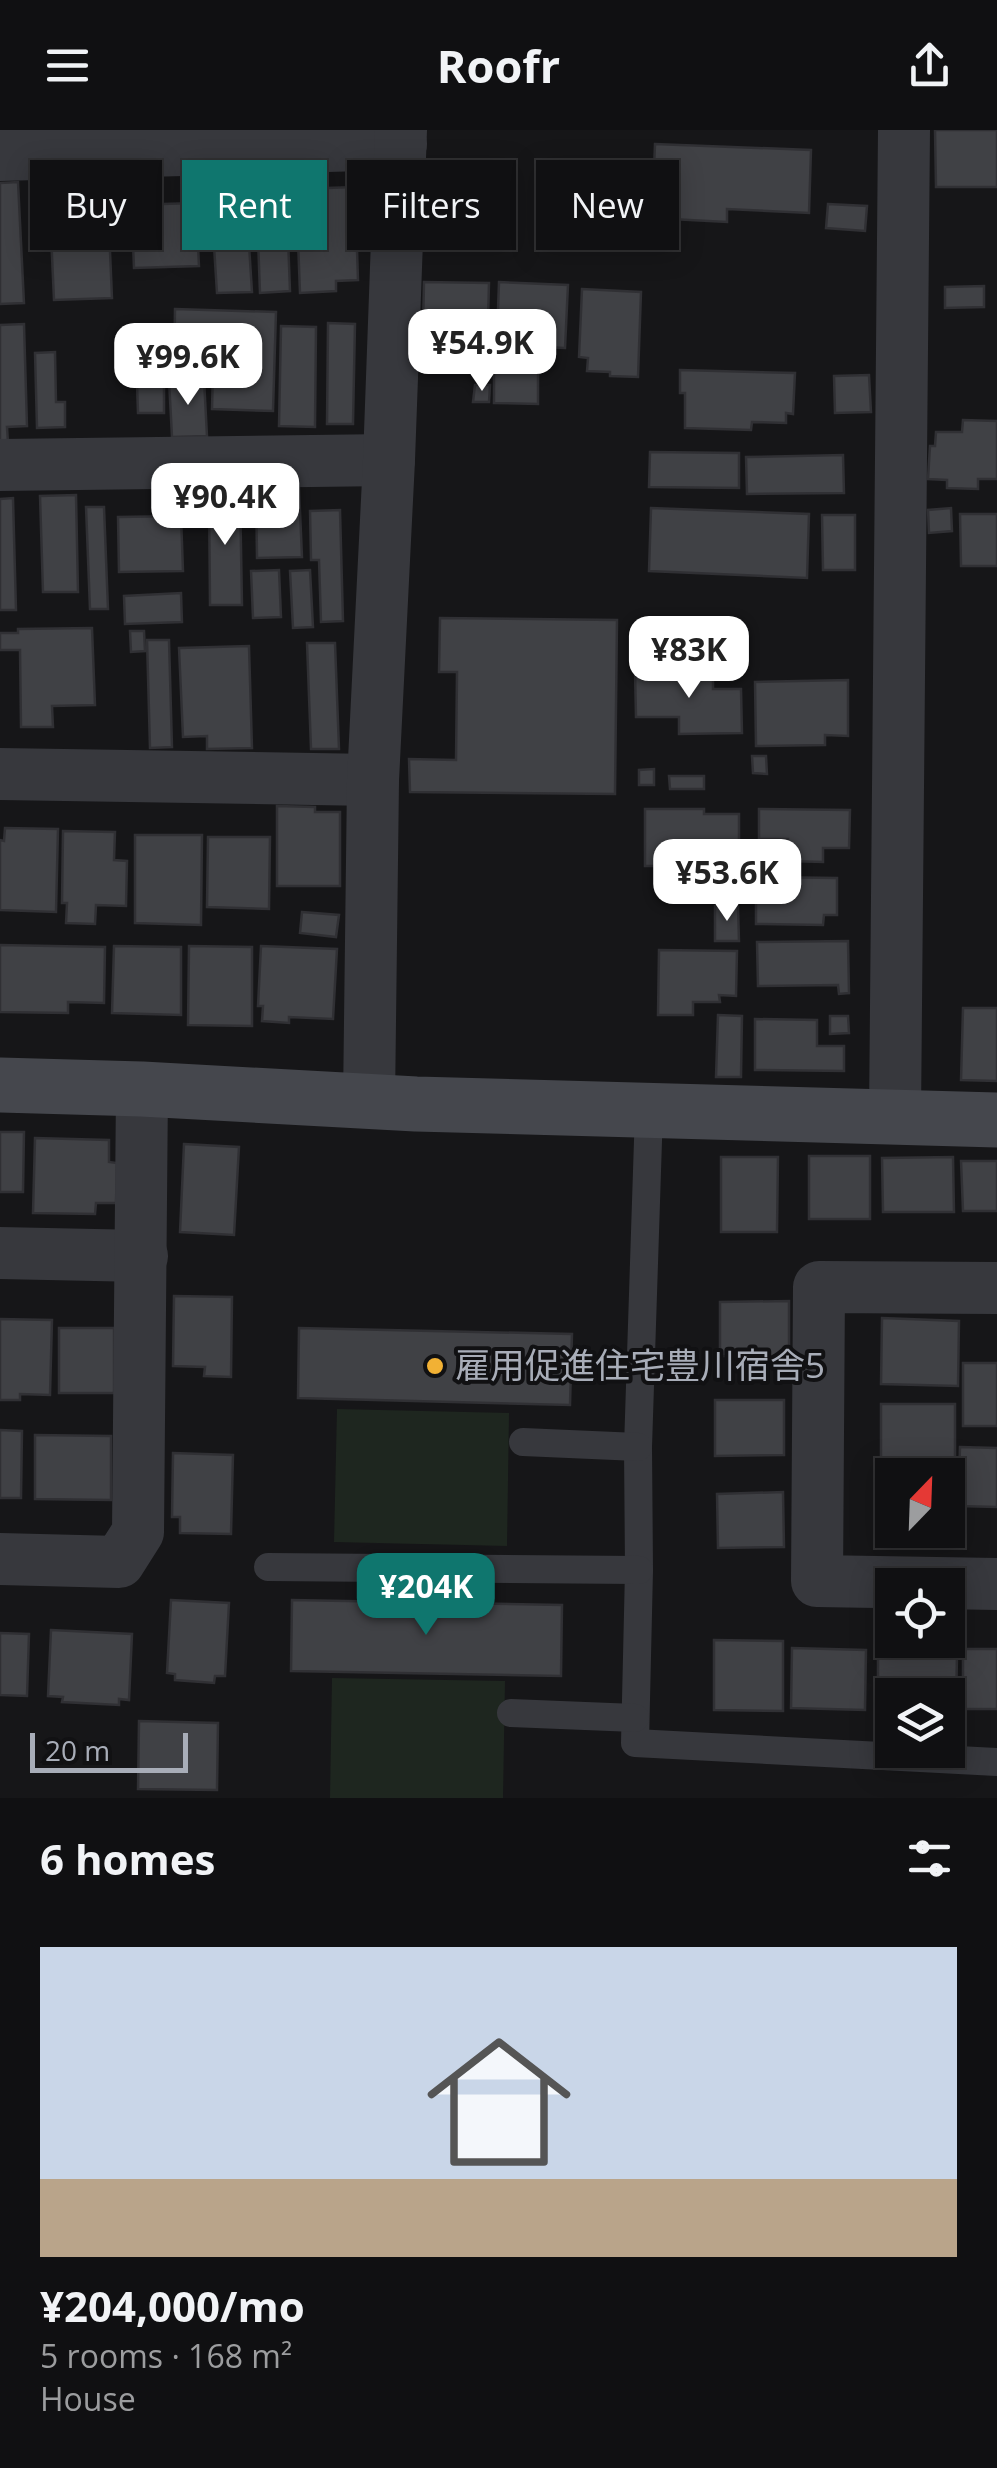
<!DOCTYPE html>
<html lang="en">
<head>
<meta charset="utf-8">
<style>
  :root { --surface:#101012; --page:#1e1e20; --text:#f1f3f6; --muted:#9c9d9f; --line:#303032; --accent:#0f766e }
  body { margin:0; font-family:"Open Sans","Noto Sans JP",sans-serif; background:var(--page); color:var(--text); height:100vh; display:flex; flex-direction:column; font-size:38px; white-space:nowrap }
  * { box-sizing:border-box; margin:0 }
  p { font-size:32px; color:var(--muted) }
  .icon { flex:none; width:55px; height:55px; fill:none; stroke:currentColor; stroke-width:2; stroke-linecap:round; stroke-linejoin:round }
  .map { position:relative; height:1668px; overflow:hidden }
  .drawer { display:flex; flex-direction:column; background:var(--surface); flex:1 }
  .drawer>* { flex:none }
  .hud { position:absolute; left:30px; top:30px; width:938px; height:90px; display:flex; gap:20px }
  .needle { width:65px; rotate:23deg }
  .controls { position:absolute; left:875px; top:1328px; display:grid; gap:20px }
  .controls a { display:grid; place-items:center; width:90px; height:90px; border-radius:0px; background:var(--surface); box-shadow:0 5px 25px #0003,0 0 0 2px var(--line); font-size:50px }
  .scale { position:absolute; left:30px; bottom:25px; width:158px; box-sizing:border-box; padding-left:10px; border:5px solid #a8adb8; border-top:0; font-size:28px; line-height:35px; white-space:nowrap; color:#a8adb8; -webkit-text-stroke:8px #111113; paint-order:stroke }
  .price { position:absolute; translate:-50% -85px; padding:0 22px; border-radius:20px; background:#fff; color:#222; font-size:32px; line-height:65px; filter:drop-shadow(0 2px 5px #0008) }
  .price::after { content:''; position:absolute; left:50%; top:60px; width:30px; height:22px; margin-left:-15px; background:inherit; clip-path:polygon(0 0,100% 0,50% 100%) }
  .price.active { background:var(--accent); color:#fff }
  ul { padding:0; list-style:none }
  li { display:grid; align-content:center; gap:20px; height:530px; padding:0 40px }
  li span { display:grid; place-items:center; height:310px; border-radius:0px; color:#555 }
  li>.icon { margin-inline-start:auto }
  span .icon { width:180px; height:180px; fill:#fffc; stroke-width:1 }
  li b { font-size:42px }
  h2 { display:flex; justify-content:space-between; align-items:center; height:120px; padding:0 40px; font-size:42px }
  .chip { padding:0 35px; border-radius:0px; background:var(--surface); box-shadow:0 5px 25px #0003,0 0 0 2px var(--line); font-size:35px; line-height:90px }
  .chip.active { background:var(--accent); color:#fff }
  header { display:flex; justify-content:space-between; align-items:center; height:130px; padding:0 40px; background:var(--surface); font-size:45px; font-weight:700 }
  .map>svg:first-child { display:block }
  .green { fill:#1e261f }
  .building { fill:#404145; stroke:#303034; stroke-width:2.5 }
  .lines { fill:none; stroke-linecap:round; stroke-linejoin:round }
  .lane { stroke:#37383d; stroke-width:28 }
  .street { stroke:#37383d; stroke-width:52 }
  .secondary { stroke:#45474d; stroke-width:55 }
  .poi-dot { fill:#f2b134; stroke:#111113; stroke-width:4 }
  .labels { text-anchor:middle; stroke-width:8; stroke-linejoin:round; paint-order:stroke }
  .poi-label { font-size:35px; fill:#a8adb8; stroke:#111113; text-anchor:start }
</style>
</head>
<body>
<header><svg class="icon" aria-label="menu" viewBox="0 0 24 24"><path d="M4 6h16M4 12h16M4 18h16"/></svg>Roofr<svg class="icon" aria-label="share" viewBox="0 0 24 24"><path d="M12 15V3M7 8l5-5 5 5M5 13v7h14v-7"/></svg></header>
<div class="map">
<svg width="997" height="1668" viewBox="0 0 997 1668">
  <rect width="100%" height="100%" fill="#161618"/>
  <!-- green -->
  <g class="green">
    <polygon points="337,1279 509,1283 507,1416 334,1412"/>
    <polygon points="332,1548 505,1551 503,1668 330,1668"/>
  </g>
  <!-- building -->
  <g class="building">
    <polygon points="935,0 997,0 997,57 936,57"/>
    <polygon points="655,14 811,20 809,83 727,79 727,92 652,88"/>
    <polygon points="582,30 644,32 642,87 579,85"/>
    <polygon points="161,43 162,74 196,73 199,136 134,138 130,44"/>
    <polygon points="18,52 24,173 0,174 0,53"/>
    <polygon points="286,53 290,161 260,163 256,55"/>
    <polygon points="355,57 358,150 336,151 336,161 300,163 296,59"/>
    <polygon points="90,60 91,75 108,74 112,168 54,170 49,61"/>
    <polygon points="828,74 867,76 865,101 826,98"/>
    <polygon points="247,83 252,162 217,163 212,85"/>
    <polygon points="424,152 489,153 487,231 437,230 437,199 423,198"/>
    <polygon points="499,152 568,155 565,218 515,216 515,207 497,206"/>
    <polygon points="984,156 984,177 945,178 945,157"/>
    <polygon points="582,159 641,162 638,247 610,246 610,242 587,241 588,228 579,227"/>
    <polygon points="175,179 276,182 273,281 212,279 213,240 174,239"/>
    <polygon points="328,193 355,194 353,294 327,294"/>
    <polygon points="24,194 27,296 7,297 8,313 0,313 0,195"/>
    <polygon points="281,196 316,197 315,297 279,296"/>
    <polygon points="55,222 56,272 65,272 65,297 37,298 35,223"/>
    <polygon points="494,234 538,235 538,274 494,273"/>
    <polygon points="680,240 795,243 793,284 786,283 786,293 752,292 751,300 685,298 685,263 680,263"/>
    <polygon points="869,245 871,282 835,283 834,246"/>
    <polygon points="204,249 207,306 172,307 169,250"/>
    <polygon points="137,254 164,254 164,283 138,283"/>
    <polygon points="475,255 490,255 489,272 473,272"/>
    <polygon points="963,290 997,291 997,349 978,349 978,359 947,358 947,350 928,349 930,316 935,316 936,302 962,302"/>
    <polygon points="650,322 739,323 739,358 649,357"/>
    <polygon points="843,325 844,363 747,364 746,327"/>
    <polygon points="299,358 302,427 257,428 256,360"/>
    <polygon points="209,361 240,361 242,475 210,475"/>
    <polygon points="76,365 78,462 43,462 40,366"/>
    <polygon points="13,368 16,480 0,480 0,369"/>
    <polygon points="86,377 104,377 108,479 90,479"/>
    <polygon points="651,378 809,384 807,448 649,441"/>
    <polygon points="951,378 952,401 929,403 928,380"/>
    <polygon points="340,380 343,491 321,492 319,430 311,430 310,381"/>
    <polygon points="960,384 997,384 997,436 961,436"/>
    <polygon points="822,385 855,385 855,440 823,440"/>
    <polygon points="181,386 183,441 119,442 118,387"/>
    <polygon points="279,440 281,487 253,488 251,441"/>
    <polygon points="310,440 313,497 293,498 290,441"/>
    <polygon points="181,463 182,492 125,494 124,466"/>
    <polygon points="440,488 617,490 615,664 410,662 409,629 456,630 457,542 439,542"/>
    <polygon points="92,498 95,575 52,576 53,597 21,597 20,520 0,520 0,503 18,503 18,499"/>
    <polygon points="130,501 144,501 145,521 131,522"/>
    <polygon points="147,510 169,510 172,617 150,618"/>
    <polygon points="307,513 335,513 339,619 311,619"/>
    <polygon points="249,516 252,618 207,619 207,606 183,607 179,518"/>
    <polygon points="713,540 713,559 741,559 742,603 679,604 679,587 636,587 635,541"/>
    <polygon points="848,550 848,606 825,605 825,615 756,616 755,552"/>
    <polygon points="752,626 766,626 767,644 753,643"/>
    <polygon points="654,639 654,655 639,655 639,640"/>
    <polygon points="669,646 704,646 704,659 670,659"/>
    <polygon points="277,676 315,677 315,682 340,682 340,756 277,756"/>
    <polygon points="645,679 704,679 704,684 739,684 739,729 724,728 724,738 699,737 698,746 662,745 662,736 645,736"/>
    <polygon points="759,679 850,680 849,718 823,718 823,732 788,731 788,709 759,709"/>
    <polygon points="5,698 58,699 56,782 0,780 0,710 4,711"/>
    <polygon points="63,701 115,702 114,730 127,731 126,776 96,775 95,794 66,793 67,773 62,773"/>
    <polygon points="135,705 202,705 201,795 135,793"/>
    <polygon points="208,707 270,707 269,779 207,777"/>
    <polygon points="756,747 837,748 837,785 824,785 823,795 756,794"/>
    <polygon points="715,776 738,777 739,811 715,811"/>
    <polygon points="302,782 339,785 336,807 300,803"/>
    <polygon points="848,811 849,863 839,864 838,855 758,856 757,812"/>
    <polygon points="0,815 105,817 104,873 68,872 68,883 0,882"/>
    <polygon points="114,816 181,817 181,885 112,883"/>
    <polygon points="189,816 252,817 252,896 188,895"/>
    <polygon points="261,816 337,819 333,889 289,887 289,893 262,891 263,876 258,876"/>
    <polygon points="659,820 737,821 736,866 719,865 720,872 693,872 693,885 658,885"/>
    <polygon points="963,878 997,878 997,951 961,950"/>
    <polygon points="718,885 742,886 741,947 716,947"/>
    <polygon points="830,886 848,886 849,903 830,904"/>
    <polygon points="755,889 817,890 817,916 844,916 844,941 755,940"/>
    <polygon points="0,1002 24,1002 23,1062 0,1062"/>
    <polygon points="35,1008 109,1010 109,1032 117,1033 116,1073 96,1073 95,1084 33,1083"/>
    <polygon points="184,1014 239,1017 234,1105 180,1102"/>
    <rect x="809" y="1026" width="61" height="63"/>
    <polygon points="721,1027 778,1027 777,1102 721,1102"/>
    <polygon points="953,1027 954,1082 883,1082 882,1028"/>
    <polygon points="961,1031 997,1031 997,1081 963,1081"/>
    <polygon points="174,1166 232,1167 231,1247 204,1246 205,1237 173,1236"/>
    <polygon points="789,1171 789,1227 720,1226 720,1172"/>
    <polygon points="882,1188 959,1191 958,1256 881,1254"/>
    <polygon points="0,1189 52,1190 50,1265 20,1264 20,1270 0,1270"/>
    <rect x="59" y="1198" width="55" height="65"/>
    <polygon points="299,1198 572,1204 570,1275 298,1268"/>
    <rect x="963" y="1233" width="34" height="63"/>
    <polygon points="715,1270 784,1270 784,1325 715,1326"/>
    <polygon points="881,1274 955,1274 955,1341 881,1340"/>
    <polygon points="0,1300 22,1301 21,1368 0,1368"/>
    <polygon points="35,1305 111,1306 111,1370 35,1369"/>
    <polygon points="960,1317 997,1318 997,1377 958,1376"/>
    <polygon points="173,1323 233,1325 231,1404 180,1403 180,1387 172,1387"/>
    <polygon points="875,1354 892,1354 892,1400 948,1400 948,1355 954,1355 953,1409 875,1409"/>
    <polygon points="783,1362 784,1417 718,1418 717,1364"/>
    <polygon points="171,1470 229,1473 225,1546 215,1546 214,1553 175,1550 175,1544 167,1543"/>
    <polygon points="292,1470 562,1475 561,1546 291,1541"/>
    <polygon points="51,1500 132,1504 129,1570 119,1569 119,1575 62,1572 63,1567 48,1566"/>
    <polygon points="0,1503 29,1504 27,1566 0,1565"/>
    <polygon points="714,1510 783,1511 783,1581 714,1580"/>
    <polygon points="792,1518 866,1520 865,1580 791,1578"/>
    <rect x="963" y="1519" width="34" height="60"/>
    <polygon points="878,1524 957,1525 956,1579 948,1579 948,1565 892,1565 892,1578 878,1578"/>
    <polygon points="139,1591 218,1593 217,1660 138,1659"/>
  </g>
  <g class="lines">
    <!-- lane -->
    <g class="lane">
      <polyline points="649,980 638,1317 639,1440 635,1613 997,1632"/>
      <polyline points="523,1312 638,1317"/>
      <polyline points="268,1437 639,1440"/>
      <polyline points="511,1583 635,1588"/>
    </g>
    <!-- street -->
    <g class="street">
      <polyline points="0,25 401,14"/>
      <polyline points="0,335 389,330"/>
      <polyline points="0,644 373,650"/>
      <polyline points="369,972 373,650 389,330 401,0"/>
      <polyline points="895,986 904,0"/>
      <polyline points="0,1123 142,1126"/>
      <polyline points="997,1158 819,1157 817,1451 997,1454"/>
      <polyline points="0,1429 119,1432 138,1402 142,959"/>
    </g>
    <!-- secondary -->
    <polyline class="secondary" points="0,955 142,959 416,974 997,990"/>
  </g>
  <!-- markers -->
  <circle class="poi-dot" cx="435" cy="1236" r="10"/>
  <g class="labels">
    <!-- poi labels -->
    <g class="poi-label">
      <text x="455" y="1248">雇用促進住宅豊川宿舎5</text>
    </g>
  </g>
</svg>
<div class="controls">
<a><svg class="needle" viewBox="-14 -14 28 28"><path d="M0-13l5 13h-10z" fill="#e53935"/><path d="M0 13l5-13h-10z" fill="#9c9d9f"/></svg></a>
<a><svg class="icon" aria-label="locate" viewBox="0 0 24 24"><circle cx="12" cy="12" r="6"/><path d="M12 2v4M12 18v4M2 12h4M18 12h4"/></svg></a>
<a><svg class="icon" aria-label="layers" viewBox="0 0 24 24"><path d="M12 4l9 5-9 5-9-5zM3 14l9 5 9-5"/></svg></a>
</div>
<div class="scale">20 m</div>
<b class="price" style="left:482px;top:264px">¥54.9K</b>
<b class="price" style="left:188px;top:278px">¥99.6K</b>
<b class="price" style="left:225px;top:418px">¥90.4K</b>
<b class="price" style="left:689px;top:571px">¥83K</b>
<b class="price" style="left:727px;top:794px">¥53.6K</b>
<b class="price active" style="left:426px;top:1508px">¥204K</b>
<div class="hud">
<a class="chip">Buy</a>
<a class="chip active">Rent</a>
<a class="chip">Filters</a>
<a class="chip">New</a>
</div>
</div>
<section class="drawer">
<h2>6 homes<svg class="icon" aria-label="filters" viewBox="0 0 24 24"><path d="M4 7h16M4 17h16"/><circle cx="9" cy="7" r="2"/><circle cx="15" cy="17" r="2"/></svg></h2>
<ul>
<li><span style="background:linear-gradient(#c9d6e8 75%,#b9a48a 0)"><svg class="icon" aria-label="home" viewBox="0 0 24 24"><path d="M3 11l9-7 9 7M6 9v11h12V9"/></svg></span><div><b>¥204,000/mo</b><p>5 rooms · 168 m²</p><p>House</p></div></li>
</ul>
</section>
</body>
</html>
